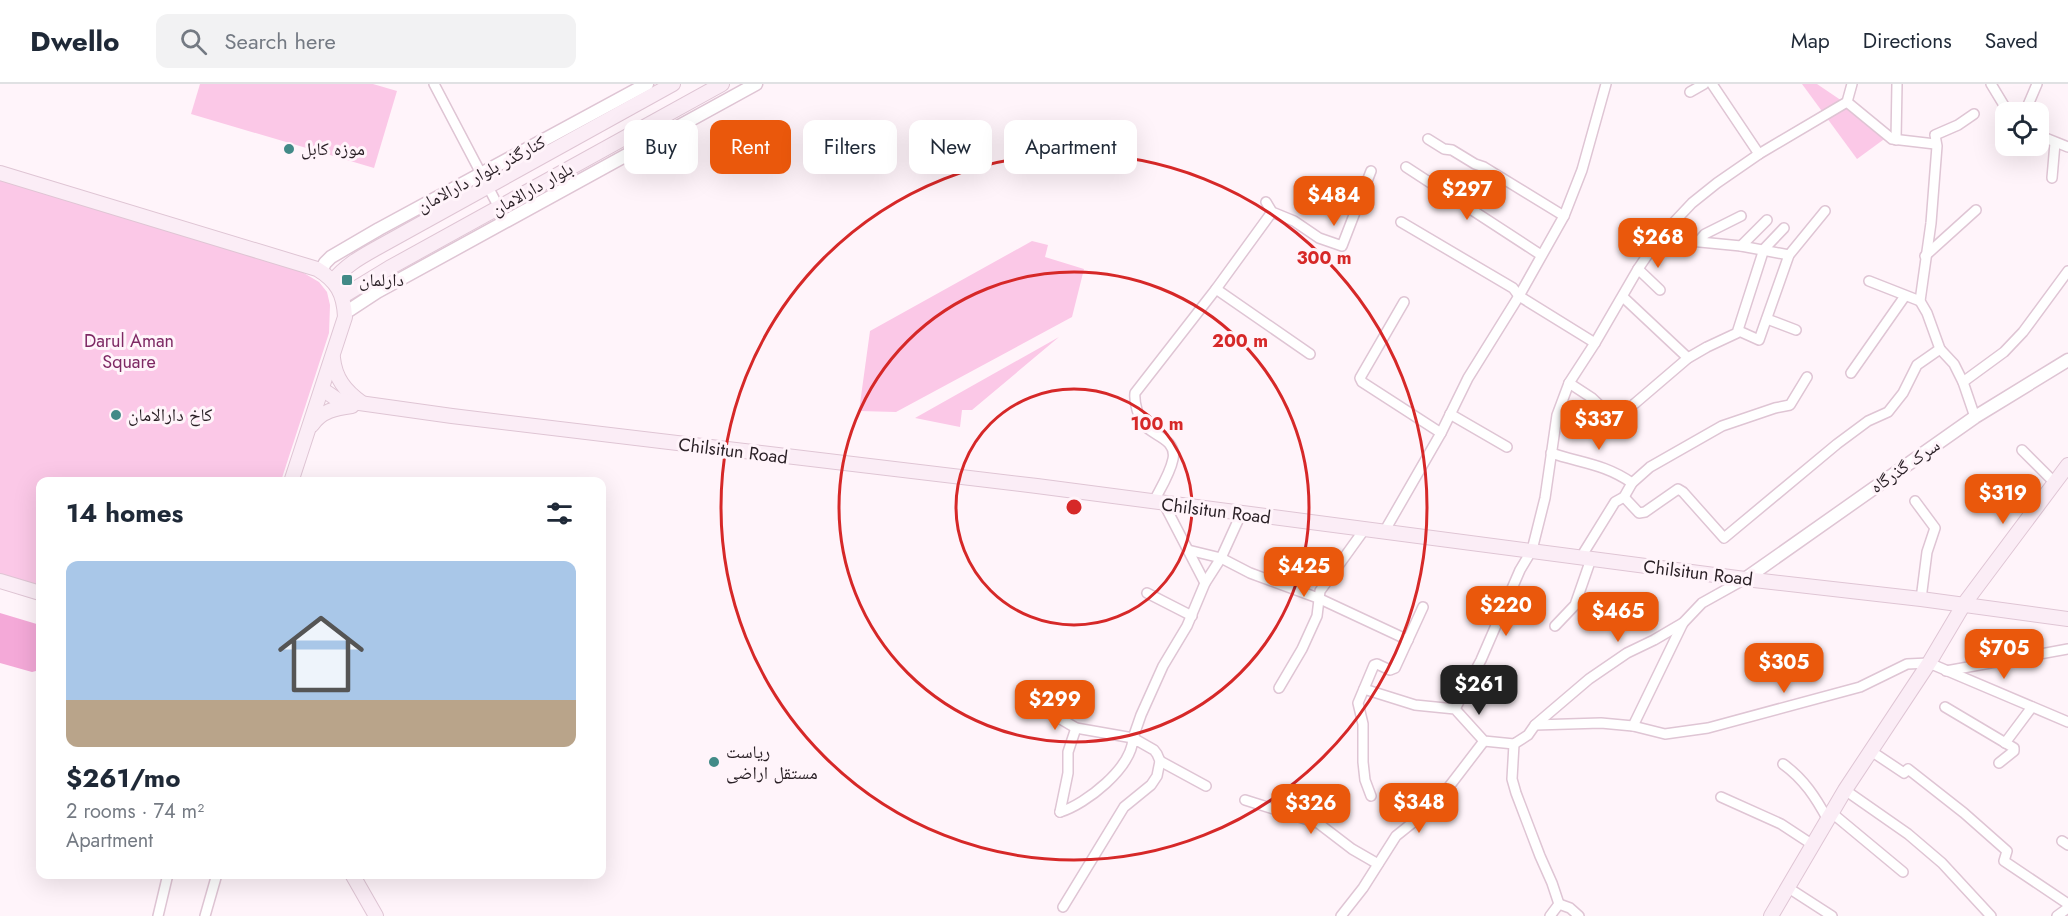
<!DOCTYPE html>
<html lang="en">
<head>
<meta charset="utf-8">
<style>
  :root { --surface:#fff; --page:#f2f2f3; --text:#1f2937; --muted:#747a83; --line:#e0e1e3; --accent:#ea580c }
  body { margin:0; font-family:Jost,"Noto Naskh Arabic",sans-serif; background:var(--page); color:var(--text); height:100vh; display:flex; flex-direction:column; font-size:22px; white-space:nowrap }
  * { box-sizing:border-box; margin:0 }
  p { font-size:20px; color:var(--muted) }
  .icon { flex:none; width:33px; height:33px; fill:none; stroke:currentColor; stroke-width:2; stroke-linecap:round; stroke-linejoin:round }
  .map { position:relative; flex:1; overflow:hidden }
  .side { position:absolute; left:36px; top:393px; width:570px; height:402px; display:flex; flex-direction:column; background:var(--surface); border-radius:12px; box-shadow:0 6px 24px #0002 }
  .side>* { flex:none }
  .hud { position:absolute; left:624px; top:36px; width:570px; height:54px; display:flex; gap:12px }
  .controls { position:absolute; left:1995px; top:18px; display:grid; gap:12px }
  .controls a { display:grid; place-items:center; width:54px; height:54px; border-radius:12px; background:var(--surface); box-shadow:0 6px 24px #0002; font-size:30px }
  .price { position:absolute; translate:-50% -51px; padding:0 14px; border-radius:12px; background:var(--accent); color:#fff; font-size:20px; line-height:39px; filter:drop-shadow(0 2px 3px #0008) }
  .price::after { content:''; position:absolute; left:50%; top:36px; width:18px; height:14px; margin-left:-9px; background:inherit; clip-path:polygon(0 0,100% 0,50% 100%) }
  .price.on { background:#222; color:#fff }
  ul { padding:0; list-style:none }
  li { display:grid; align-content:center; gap:12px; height:318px; padding:0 30px }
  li+li { border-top:2px solid var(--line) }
  li span { display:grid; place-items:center; height:186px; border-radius:12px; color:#555 }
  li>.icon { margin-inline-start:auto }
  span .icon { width:108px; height:108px; fill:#fffc; stroke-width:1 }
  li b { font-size:26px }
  h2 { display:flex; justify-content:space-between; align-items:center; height:72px; padding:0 30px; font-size:26px }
  .pill { padding:0 21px; border-radius:12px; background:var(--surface); box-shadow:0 6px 24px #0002; font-size:21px; line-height:54px }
  .pill.on { background:var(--accent); color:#fff }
  header { display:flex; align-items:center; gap:36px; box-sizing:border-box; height:84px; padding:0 30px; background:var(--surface); border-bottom:2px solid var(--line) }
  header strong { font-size:28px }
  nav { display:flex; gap:33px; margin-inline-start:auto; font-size:21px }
  .search { width:420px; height:54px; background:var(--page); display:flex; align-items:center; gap:15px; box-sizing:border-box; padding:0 21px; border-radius:12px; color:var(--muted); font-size:22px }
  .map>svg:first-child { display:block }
  .green { fill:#fbc8e7 }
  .water { fill:#f4a9d8 }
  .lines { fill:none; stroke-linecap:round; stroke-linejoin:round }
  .minor-casing { stroke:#dfc5d4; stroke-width:12 }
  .tertiary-casing { stroke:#dfc5d4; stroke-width:15 }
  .secondary-casing { stroke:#dfc5d4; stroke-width:16 }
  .minor { stroke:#fff; stroke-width:9 }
  .tertiary { stroke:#fff; stroke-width:12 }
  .secondary { stroke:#fbedf6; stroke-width:14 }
  .ring { fill:none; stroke:#d62828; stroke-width:3 }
  .poi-dot { fill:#428a87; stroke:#fff4fa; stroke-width:2 }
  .labels { text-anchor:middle; stroke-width:6; stroke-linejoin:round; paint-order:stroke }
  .poi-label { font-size:18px; fill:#291f25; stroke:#fff4fa; text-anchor:start }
  .street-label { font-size:18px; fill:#291f25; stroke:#fff4fa }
  .park-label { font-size:18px; fill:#7e2964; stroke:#fff4fa }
  .centre { fill:#d62828; stroke:#fff4fa; stroke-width:3 }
  .ring-label { font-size:18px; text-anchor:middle; font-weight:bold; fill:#d62828; stroke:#fff4fa; stroke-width:6; stroke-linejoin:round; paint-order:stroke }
</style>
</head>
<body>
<header>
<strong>Dwello</strong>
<div class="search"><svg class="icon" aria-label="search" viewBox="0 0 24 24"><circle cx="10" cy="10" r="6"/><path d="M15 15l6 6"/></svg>Search here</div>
<nav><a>Map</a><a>Directions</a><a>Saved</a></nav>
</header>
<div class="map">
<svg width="2068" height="832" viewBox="0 0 2068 832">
  <rect width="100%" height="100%" fill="#fff4fa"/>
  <!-- green -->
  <g class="green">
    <polygon points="200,0 373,0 397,7 374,84 191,30"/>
    <polygon points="1802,0 1817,0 1848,21 1887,53 1857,75"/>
    <polygon points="0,95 109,125 302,188 319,198 327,208 330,221 329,249 281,397 40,398 40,502 0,490"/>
    <polygon points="1032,157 1048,161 1045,173 1084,185 1072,233 896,328 859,327 870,247"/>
    <polygon points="1059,253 972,326 962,326 960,343 915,334"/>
  </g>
  <!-- water -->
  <polygon class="water" points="0,529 40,541 40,570 36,587 32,588 0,579"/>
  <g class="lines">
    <defs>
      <g id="minor">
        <polyline points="434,0 506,137"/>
        <polyline points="1712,0 1759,70"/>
        <polyline points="1991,0 2008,28"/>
        <polyline points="1690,8 1704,0"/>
        <polyline points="1847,18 1892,55 1935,60"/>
        <polyline points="2025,28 2037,0"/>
        <polyline points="1974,30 1958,41 1935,51 1937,62 1931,139 1920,217 1927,229 1940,265 1954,280 1963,298 1975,333"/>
        <polyline points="2038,51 2068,63"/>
        <polyline points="1428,55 1444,65 1452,66 1475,80 1484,83 1564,132"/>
        <polyline points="1896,56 1897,0"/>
        <polyline points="1406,83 1541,171"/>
        <polyline points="2052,94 2055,59"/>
        <polyline points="1266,118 1272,128 1294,137 1319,154 1342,162 1371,87"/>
        <polyline points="1401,138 1513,204 1519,212 1595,259"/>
        <polyline points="1659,154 1741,162 1789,171"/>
        <polyline points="1699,157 1705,150 1741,132"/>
        <polyline points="1741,162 1767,136"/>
        <polyline points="1925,172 1976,126"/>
        <polyline points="1638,185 1660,206"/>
        <polyline points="1869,197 1920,217"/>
        <polyline points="1216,205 1310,270"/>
        <polyline points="1623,213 1688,274"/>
        <polyline points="1404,218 1360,294 1362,298 1441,349"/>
        <polyline points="1767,235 1796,246"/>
        <polyline points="1739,247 1759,256 1789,171 1825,127"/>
        <polyline points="1851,289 1905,212"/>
        <polyline points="1963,298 2004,268 2023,248 2068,187"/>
        <polyline points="1569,299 1592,314 1610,331 1626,327 1688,274 1707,263 1737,249 1764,165 1784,144"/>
        <polyline points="1450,330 1507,363"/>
        <polyline points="2022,366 2054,398"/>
        <path d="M1551,369C1581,379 1605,380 1632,399"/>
        <polyline points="1624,413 1639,429 1645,428 1678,405 1683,408 1724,454 1837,360 1868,337 1888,328 1903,309 1917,281 1940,265"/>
        <polyline points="1915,417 1935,444 1927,468 1921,515"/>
        <path d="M1153,419C1160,405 1170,390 1173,375C1177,355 1153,352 1144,341C1138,333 1134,318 1135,309L1216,205L1272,128"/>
        <polyline points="1164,420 1205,499"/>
        <polyline points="1384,448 1441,349 1468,294 1519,212 1564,132 1582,86 1606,0"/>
        <polyline points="1188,466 1221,474 1250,489 1318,514 1408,556"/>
        <polyline points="1581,473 1615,418 1624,413 1632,399 1650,383 1722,342 1775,324 1790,321 1807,293"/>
        <polyline points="1147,509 1192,532"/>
        <polyline points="1555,542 1575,521 1591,475"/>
        <polyline points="1946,587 2068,565"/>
        <polyline points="1279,604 1302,565 1317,532 1320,507 1364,446"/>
        <polyline points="1364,605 1415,621 1455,625 1484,657 1514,660 1528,651 1535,641 1589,595 1627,569 1654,556 1683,539 1702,519 1745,495"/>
        <polyline points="1945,623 2014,664 2014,667 1999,679"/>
        <polyline points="1455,625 1481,576 1520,486 1532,466 1545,414 1557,331 1569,299 1595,259 1638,185 1659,154 1692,119 1717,99 1759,70 1847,18 1852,0"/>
        <polyline points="1047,627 1076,644 1133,654 1141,631 1163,582 1187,542 1205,499 1221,474 1241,430"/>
        <polyline points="1535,641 1601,639 1633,642 1665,650 1708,644 1860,603 1907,580 1929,579 2068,638"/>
        <polyline points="1633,642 1683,539"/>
        <polyline points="2005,659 2032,623"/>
        <polyline points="1514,660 1512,695 1516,709 1540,772 1552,799 1559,820 1550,832"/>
        <polyline points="1871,667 1904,689 1908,685 1964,729 2007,767 2004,777 2068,820"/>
        <polyline points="1160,677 1206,702"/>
        <path d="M1783,680C1804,695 1816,714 1828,736"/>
        <polyline points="1845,706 1908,750 1942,779 1991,832"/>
        <polyline points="1371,712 1365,696 1363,678 1363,640 1358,619 1374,581 1377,580 1390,586 1395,584 1423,523"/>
        <polyline points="1721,713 1781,740 1813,761"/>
        <polyline points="1245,716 1318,739 1352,765 1378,780"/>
        <path d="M1060,728C1086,720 1132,684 1133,654L1154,666L1157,670L1160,677L1157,692L1151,701L1124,723L1063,823"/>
        <polyline points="1060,728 1068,689 1068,668 1076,644"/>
        <polyline points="1832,729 1903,788"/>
        <polyline points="2062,757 2068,761"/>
        <polyline points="1787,803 1832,832"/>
        <polyline points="1559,820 1570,824 1579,832"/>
        <polyline points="158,832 168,790"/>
        <polyline points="205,832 217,790"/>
        <polyline points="1341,832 1363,804 1396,752 1421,732 1448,704 1484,657"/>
        <polyline points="2057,832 2068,824"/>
      </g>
      <g id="tertiary">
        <polyline points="321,187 325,179 331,173 379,145 647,0"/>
        <polyline points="345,229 377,208 756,0"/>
        <polyline points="1745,495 1975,333 2068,276"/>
      </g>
      <g id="secondary">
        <path d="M0,89L317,185C337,197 344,210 345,233L291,398"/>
        <path d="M333,197C345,182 359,174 375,165L673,0"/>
        <polyline points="343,212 389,184 722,0"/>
        <path d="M333,274C335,294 345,307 362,319"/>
        <polyline points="322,305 338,316 452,332 1037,402 1745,495 1921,515 2068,535"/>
        <path d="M312,341C321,327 336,324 352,322"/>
        <polyline points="0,497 40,509"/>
        <polyline points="352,790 376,832"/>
        <polyline points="1771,832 1845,706 1929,579 1964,520 2068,381"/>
      </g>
    </defs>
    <!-- minor casing -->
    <use href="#minor" class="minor-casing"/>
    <!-- tertiary casing -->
    <use href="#tertiary" class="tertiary-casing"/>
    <!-- secondary casing -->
    <use href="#secondary" class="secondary-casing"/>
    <!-- minor -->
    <use href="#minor" class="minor"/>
    <!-- tertiary -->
    <use href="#tertiary" class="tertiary"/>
    <!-- secondary -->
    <use href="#secondary" class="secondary"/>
  </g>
  <!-- distance rings -->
  <g class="ring">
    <circle cx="1074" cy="423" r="118"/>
    <circle cx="1074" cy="423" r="235"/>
    <circle cx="1074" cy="423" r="353"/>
  </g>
  <!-- markers -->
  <g class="poi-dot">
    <circle cx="289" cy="65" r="6"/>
    <rect x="341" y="190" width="12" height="12" rx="3"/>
    <circle cx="116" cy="331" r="6"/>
    <circle cx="714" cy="678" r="6"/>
  </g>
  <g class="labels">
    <!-- poi labels -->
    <g class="poi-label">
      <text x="301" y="71">موزه کابل</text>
      <text x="359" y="202">دارلمان</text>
      <text x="128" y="337">کاخ دارالامان</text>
      <text x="726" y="674">ریاست<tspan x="726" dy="21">مستقل اراضی</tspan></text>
    </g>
    <!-- street labels -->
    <g class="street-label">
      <text transform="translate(481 90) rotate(-28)" y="6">کنارگذر بلوار دارالامان</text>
      <text transform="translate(532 105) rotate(-29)" y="6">بلوار دارالامان</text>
      <text transform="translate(733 367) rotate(7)" y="6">Chilsitun Road</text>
      <text transform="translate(1905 382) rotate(-35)" y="6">سرک گذرگاه</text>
      <text transform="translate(1216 427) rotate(7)" y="6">Chilsitun Road</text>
      <text transform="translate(1698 489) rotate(7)" y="6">Chilsitun Road</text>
    </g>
    <!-- park labels -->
    <g class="park-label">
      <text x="129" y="263">Darul Aman<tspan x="129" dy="21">Square</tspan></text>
    </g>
  </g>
  <circle cx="1074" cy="423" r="9" class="centre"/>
  <g class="ring-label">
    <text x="1324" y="180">300 m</text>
    <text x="1240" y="263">200 m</text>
    <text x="1157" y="346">100 m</text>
  </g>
</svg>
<div class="controls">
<a><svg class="icon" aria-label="locate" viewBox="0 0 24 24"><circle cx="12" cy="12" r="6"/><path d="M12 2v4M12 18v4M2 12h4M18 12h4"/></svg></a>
</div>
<b class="price" style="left:1467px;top:137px">$297</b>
<b class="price" style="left:1334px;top:143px">$484</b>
<b class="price" style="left:1658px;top:185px">$268</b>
<b class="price" style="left:1599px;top:367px">$337</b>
<b class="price" style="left:2003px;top:441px">$319</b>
<b class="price" style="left:1304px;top:514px">$425</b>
<b class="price" style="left:1506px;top:553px">$220</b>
<b class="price" style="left:1618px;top:559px">$465</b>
<b class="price" style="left:2004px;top:596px">$705</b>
<b class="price" style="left:1784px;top:610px">$305</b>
<b class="price on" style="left:1479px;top:632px">$261</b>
<b class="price" style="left:1055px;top:647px">$299</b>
<b class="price" style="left:1419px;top:750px">$348</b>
<b class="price" style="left:1311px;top:751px">$326</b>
<div class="hud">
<a class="pill">Buy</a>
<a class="pill on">Rent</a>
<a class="pill">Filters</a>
<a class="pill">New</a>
<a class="pill">Apartment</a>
</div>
<section class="side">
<h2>14 homes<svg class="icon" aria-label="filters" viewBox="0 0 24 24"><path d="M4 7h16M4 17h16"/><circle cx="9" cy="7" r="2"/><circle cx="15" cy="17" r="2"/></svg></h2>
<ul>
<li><span style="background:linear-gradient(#a9c7e8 75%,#b9a48a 0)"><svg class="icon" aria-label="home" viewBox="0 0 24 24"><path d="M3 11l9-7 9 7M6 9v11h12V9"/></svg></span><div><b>$261/mo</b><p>2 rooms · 74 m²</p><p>Apartment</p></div></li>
</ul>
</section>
</div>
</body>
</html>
